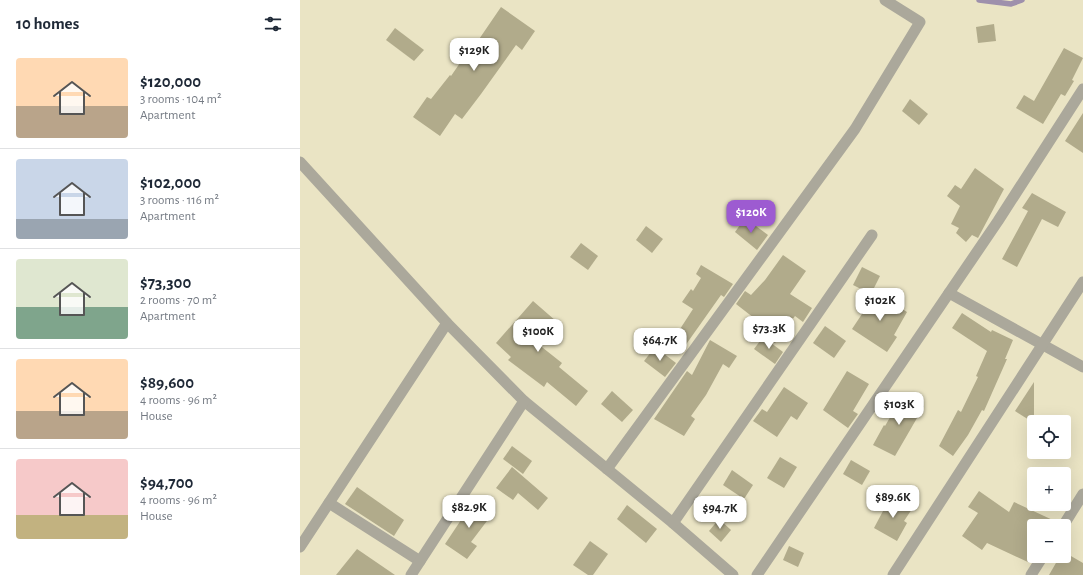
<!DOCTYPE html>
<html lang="en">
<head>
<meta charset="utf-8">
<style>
  :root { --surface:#fff; --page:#f6f6f7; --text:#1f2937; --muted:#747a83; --line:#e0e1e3; --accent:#9d5bd1 }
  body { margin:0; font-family:"Alegreya Sans",sans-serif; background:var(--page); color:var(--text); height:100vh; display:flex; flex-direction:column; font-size:15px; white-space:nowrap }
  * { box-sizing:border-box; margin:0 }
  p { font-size:13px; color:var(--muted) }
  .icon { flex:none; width:22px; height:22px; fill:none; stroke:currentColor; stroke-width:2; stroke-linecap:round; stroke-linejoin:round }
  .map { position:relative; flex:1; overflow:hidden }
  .details { display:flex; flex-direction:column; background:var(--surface); width:300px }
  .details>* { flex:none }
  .buttons { position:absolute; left:727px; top:415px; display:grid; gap:8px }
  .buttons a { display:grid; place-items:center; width:44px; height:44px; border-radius:4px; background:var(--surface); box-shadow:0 4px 16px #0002; font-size:20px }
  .price { position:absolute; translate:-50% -34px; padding:0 9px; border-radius:8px; background:#fff; color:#222; font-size:13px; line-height:26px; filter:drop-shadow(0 1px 2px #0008) }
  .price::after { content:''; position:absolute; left:50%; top:24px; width:12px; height:9px; margin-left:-6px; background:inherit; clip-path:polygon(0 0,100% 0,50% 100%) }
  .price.active { background:var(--accent); color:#fff }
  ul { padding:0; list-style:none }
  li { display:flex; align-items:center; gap:12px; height:100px; padding:0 16px }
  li+li { border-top:1px solid var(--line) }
  li span { display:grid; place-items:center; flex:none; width:112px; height:80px; border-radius:4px; color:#555 }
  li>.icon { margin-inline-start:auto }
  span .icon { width:48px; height:48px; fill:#fffc; stroke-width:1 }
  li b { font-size:17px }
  h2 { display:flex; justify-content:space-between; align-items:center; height:48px; padding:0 16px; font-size:17px }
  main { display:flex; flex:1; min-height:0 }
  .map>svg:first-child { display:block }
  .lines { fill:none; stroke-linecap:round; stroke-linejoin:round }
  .stream { stroke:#9e90ac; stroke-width:5.5 }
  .building { fill:#b1ab8b }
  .minor { stroke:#aba89b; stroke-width:11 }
</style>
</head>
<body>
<main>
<section class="details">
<h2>10 homes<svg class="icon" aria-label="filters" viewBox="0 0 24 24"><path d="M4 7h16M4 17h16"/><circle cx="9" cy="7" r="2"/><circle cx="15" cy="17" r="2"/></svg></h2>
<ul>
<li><span style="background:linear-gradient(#ffd9b3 60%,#b9a48a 0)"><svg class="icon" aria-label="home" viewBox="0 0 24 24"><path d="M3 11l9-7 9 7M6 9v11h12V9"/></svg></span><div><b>$120,000</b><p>3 rooms · 104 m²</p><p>Apartment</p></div></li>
<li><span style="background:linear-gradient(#c9d6e8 75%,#9aa5b1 0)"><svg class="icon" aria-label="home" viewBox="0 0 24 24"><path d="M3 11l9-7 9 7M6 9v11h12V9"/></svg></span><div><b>$102,000</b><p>3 rooms · 116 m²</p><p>Apartment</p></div></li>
<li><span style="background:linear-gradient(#dfe7d0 60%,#7fa58c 0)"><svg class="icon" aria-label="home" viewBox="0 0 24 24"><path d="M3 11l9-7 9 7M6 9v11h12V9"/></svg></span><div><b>$73,300</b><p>2 rooms · 70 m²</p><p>Apartment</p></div></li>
<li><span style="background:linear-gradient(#ffd9b3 65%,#b9a48a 0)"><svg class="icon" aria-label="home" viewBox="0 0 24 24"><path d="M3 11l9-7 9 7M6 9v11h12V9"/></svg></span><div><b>$89,600</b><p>4 rooms · 96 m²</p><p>House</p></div></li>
<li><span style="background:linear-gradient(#f6c9c9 70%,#c2b280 0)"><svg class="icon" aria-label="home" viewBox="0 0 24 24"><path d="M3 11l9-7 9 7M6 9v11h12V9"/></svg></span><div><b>$94,700</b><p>4 rooms · 96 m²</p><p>House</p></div></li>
</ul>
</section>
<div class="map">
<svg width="783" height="575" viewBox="0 0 783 575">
  <rect width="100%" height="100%" fill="#eae4c4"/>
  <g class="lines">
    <!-- stream -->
    <polyline class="stream" points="679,0 711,4 722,0"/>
  </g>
  <!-- building -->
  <g class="building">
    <polygon points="201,7 235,31 222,50 216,45 181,94 162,119 155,114 140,136 113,117 127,97 131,99 150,75 151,76 171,47 173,48"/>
    <polygon points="694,24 696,41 678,43 676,27"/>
    <polygon points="95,28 124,50 114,61 86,40"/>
    <polygon points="764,48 783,58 772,80 774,81 765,96 761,94 743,124 716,108 724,95 734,101"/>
    <polygon points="610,99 628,114 619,125 602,111"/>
    <polygon points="783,113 783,153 765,141"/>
    <polygon points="675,168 704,189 678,238 672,235 666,242 656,233 659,228 651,224 660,206 647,196 655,185 661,189"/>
    <polygon points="732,193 766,212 758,227 742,219 717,267 702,259 728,211 722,208"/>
    <polygon points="445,218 468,235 457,250 435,232"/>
    <polygon points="346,226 363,239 352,253 336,240"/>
    <polygon points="281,243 298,256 288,270 270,257"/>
    <polygon points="483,255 506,271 490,294 512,308 503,322 495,316 475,343 463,334 467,328 436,304 445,291 451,295 465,280"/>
    <polygon points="401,265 433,284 424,297 421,295 380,353 369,346 393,309 382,302 391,289 393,291 401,278 396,274"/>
    <polygon points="562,267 580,276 571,294 553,285"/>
    <polygon points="576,293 607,312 594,335 597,337 587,352 552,329"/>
    <polygon points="233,301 256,321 238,344 262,363 259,367 288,391 276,406 247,382 244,387 208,360 211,357 196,343"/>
    <polygon points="662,313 691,332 692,330 713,340 705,359 707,359 684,411 682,410 668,435 653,456 639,446 658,410 661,412 678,377 676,376 687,351 652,328"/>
    <polygon points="525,326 546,341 534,358 513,343"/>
    <polygon points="463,337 483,352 475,364 454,349"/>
    <polygon points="410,340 437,356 429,368 423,364 406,395 391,416 395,419 384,436 354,419 387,371 392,375"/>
    <polygon points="355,347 376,363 365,377 344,361"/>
    <polygon points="547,371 569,384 553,411 558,414 548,428 523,410"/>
    <polygon points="734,382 734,423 715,411"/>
    <polygon points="484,387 508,403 497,420 491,416 477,437 453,421 462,409 467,412"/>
    <polygon points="312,391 333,410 322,422 301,404"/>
    <polygon points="603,395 624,406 595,456 573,445 584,425 585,426"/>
    <polygon points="212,446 232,461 223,474 203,459"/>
    <polygon points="480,457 497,467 484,488 467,478"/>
    <polygon points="551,460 570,471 562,485 543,474"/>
    <polygon points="212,467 248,498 238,510 218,493 213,500 196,488"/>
    <polygon points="432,470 453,485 444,499 423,485"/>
    <polygon points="57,487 104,520 94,536 45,504"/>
    <polygon points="679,491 709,512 714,502 757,522 756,526 734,526 734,557 730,563 687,543 682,550 662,536 678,513 668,507"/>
    <polygon points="591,496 612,509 604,521 607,523 597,541 574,528"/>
    <polygon points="175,499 193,513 171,542 177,546 167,559 145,544"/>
    <polygon points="327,505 357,529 346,543 317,519"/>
    <polygon points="419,519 431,530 421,542 409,531"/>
    <polygon points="290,541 308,554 293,575 288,575 273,565"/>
    <polygon points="489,546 504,553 498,567 483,560"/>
    <polygon points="57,549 95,575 36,575"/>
    <polygon points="764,552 783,563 783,575 749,575 760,556 764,556"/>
  </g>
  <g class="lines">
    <!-- minor -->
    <g class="minor">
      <polyline points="0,162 147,323 224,401 373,523 433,575"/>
      <polyline points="649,293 783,367"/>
      <polyline points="307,469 555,129 620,22 585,0"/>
      <polyline points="29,503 120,561"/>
      <polyline points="373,523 572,235"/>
      <polyline points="763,526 783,494"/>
      <polyline points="0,547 147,323"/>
      <polyline points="111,575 224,401"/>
      <polyline points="457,575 698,221 783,89"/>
      <polyline points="593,575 783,282"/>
      <polyline points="731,575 743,556"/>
    </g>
  </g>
</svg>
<div class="buttons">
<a><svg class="icon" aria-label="locate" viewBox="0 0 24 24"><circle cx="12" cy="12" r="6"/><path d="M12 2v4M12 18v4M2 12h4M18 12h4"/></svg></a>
<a>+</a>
<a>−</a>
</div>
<b class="price" style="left:174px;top:72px">$129K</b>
<b class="price active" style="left:451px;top:234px">$120K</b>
<b class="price" style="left:580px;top:322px">$102K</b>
<b class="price" style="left:469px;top:350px">$73.3K</b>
<b class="price" style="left:238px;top:353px">$100K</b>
<b class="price" style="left:360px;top:362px">$64.7K</b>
<b class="price" style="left:599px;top:426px">$103K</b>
<b class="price" style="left:593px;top:519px">$89.6K</b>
<b class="price" style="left:169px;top:529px">$82.9K</b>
<b class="price" style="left:420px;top:530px">$94.7K</b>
</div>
</main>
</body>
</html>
